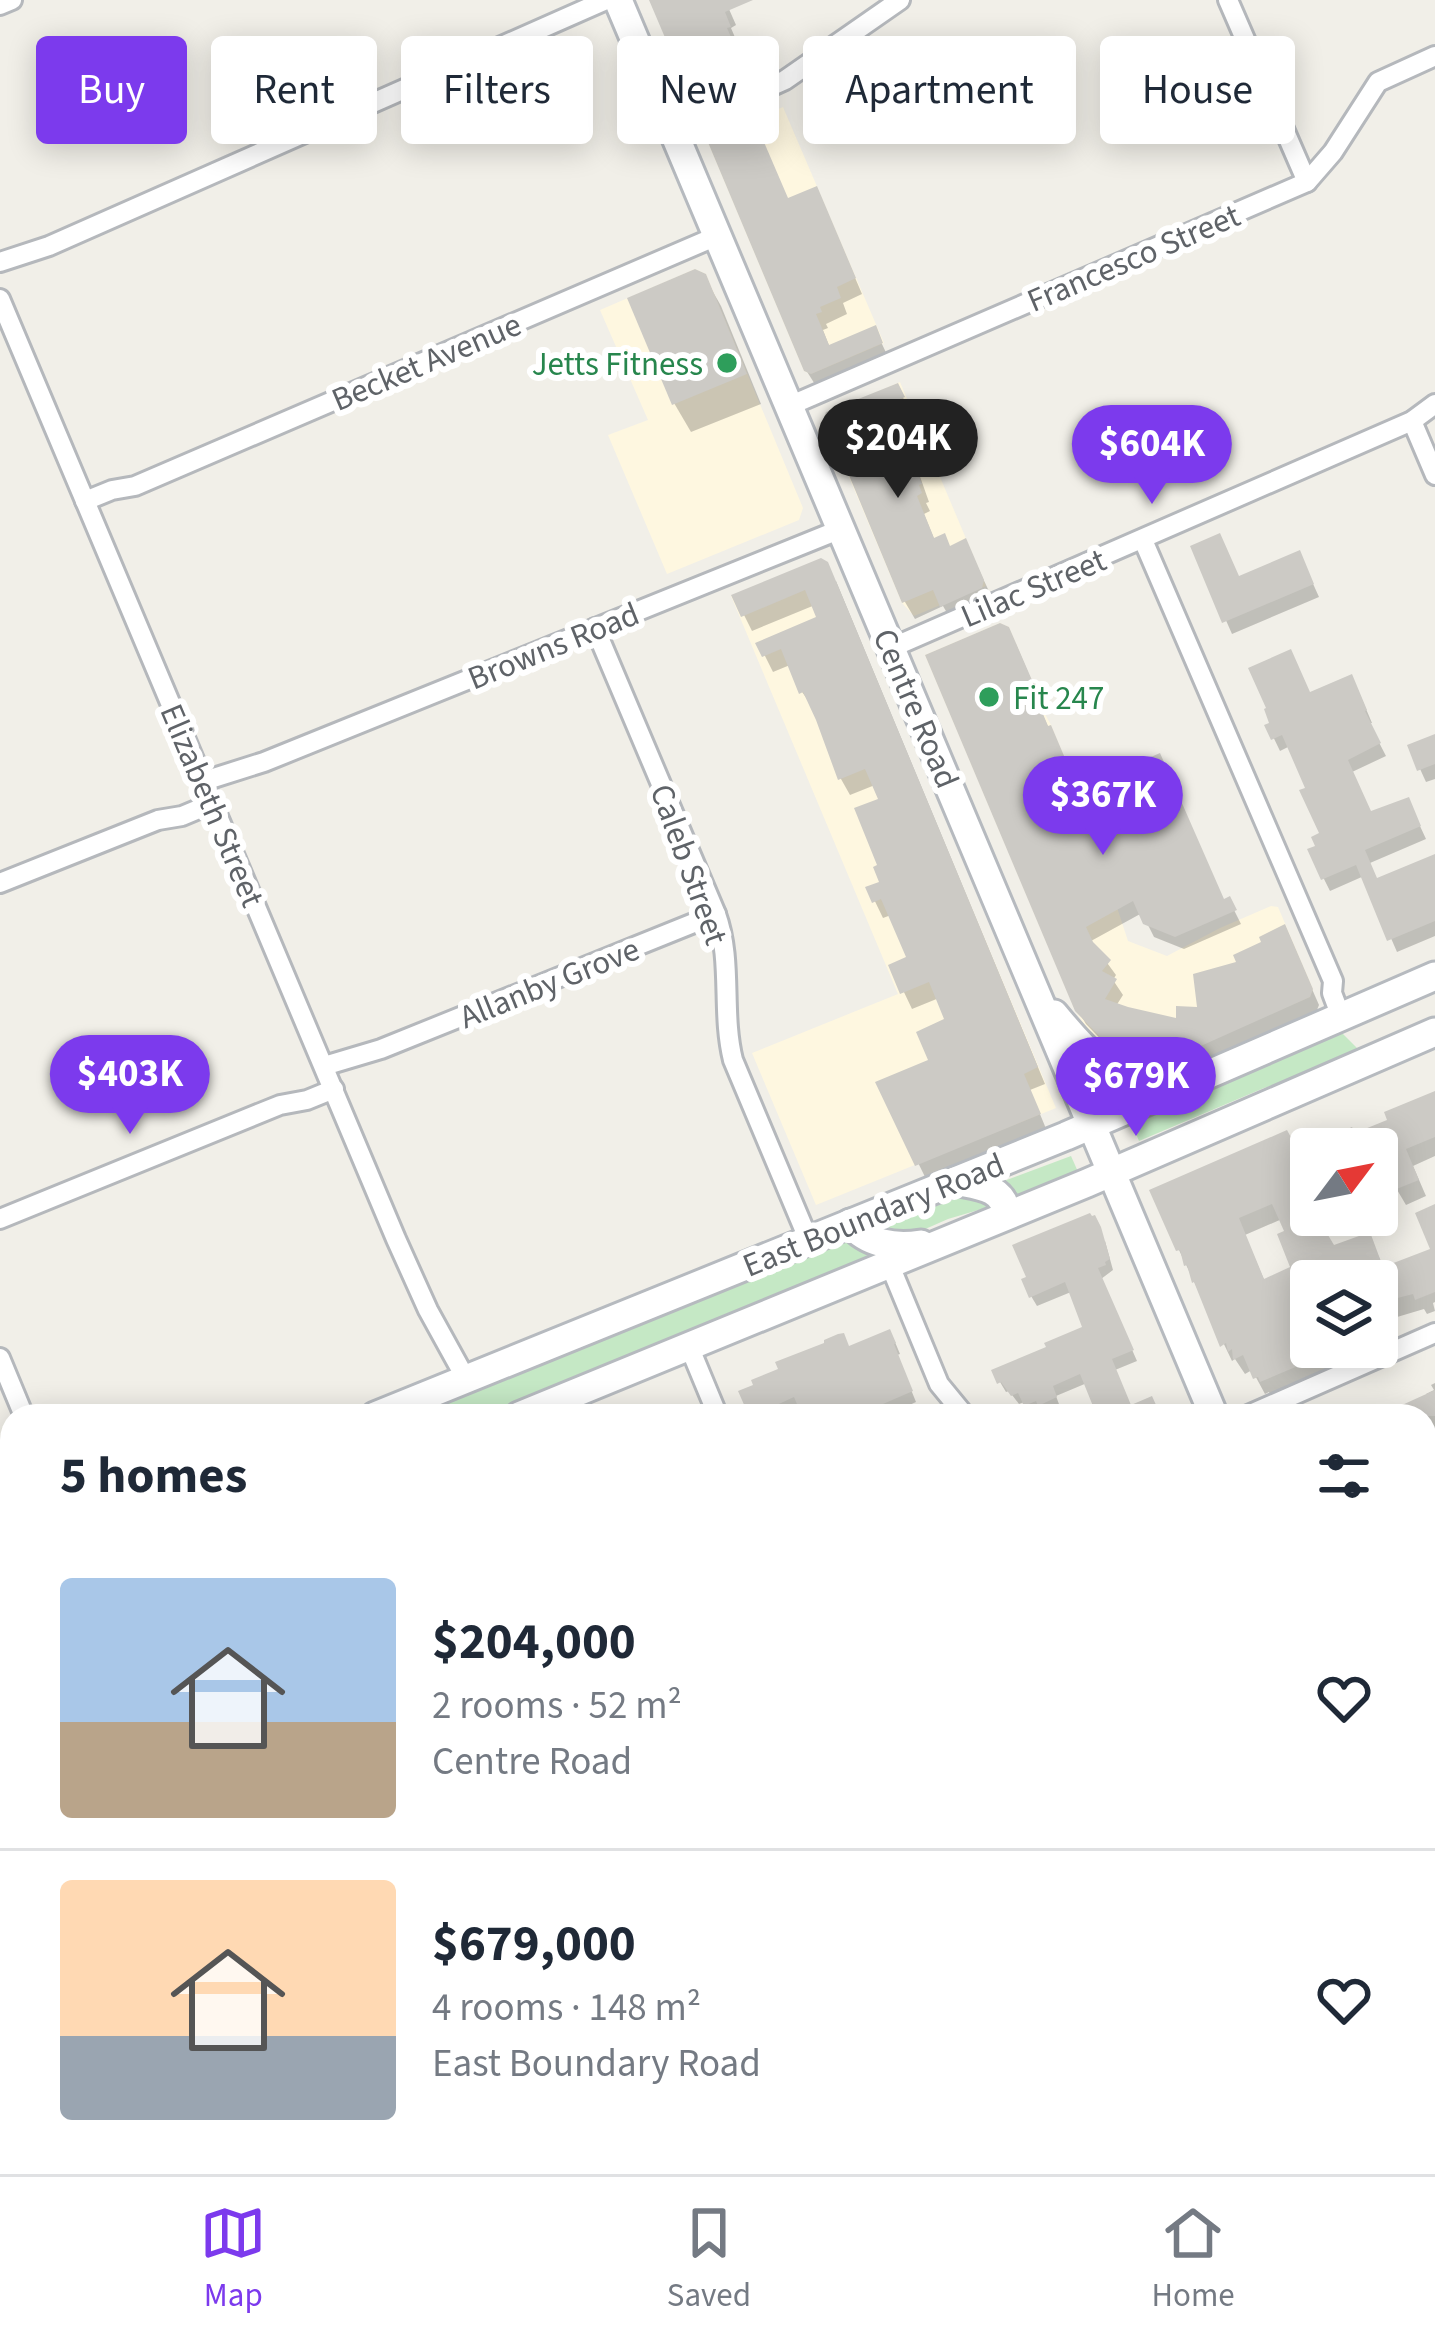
<!DOCTYPE html>
<html lang="en">
<head>
<meta charset="utf-8">
<style>
  :root { --surface:#fff; --page:#f6f6f7; --text:#1f2937; --muted:#747a83; --line:#e0e1e3; --accent:#7c3aed }
  body { margin:0; font-family:"Source Sans 3",sans-serif; background:var(--page); color:var(--text); height:100vh; display:flex; flex-direction:column; font-size:45px; white-space:nowrap }
  * { box-sizing:border-box; margin:0 }
  p { font-size:39px; color:var(--muted) }
  .icon { flex:none; width:66px; height:66px; fill:none; stroke:currentColor; stroke-width:2; stroke-linecap:round; stroke-linejoin:round }
  .map { position:relative; flex:1; overflow:hidden }
  .sheet { position:absolute; left:0px; top:1404px; width:1437px; height:771px; display:flex; flex-direction:column; background:var(--surface); border-radius:36px 36px 0 0; box-shadow:0 6px 30px #0003 }
  .sheet>* { flex:none }
  .hud { position:absolute; left:36px; top:36px; width:1365px; height:108px; display:flex; gap:24px }
  .needle { width:78px; rotate:58deg }
  .controls { position:absolute; left:1290px; top:1128px; display:grid; gap:24px }
  .controls a { display:grid; place-items:center; width:108px; height:108px; border-radius:12px; background:var(--surface); box-shadow:0 6px 30px #0003; font-size:60px }
  .price { position:absolute; translate:-50% -102px; padding:0 27px; border-radius:42px; background:var(--accent); color:#fff; font-size:39px; line-height:78px; filter:drop-shadow(0 3px 6px #0008) }
  .price::after { content:''; position:absolute; left:50%; top:72px; width:36px; height:27px; margin-left:-18px; background:inherit; clip-path:polygon(0 0,100% 0,50% 100%) }
  .price.selected { background:#222; color:#fff }
  ul { padding:0; list-style:none }
  li { display:flex; align-items:center; gap:36px; height:300px; padding:0 60px }
  li+li { border-top:3px solid var(--line) }
  li span { display:grid; place-items:center; flex:none; width:336px; height:240px; border-radius:12px; color:#555 }
  li>.icon { margin-inline-start:auto }
  span .icon { width:144px; height:144px; fill:#fffc; stroke-width:1 }
  li b { font-size:51px }
  h2 { display:flex; justify-content:space-between; align-items:center; height:144px; padding:0 60px; font-size:51px }
  .tag { padding:0 42px; border-radius:12px; background:var(--surface); box-shadow:0 6px 30px #0003; font-size:42px; line-height:108px }
  .tag.selected { background:var(--accent); color:#fff }
  .tabs { display:flex; justify-content:space-around; align-items:center; height:168px; border-top:3px solid var(--line); background:var(--surface); font-size:33px; color:var(--muted) }
  .tabs a { display:grid; justify-items:center; gap:6px }
  .tabs .selected { color:var(--accent) }
  .map>svg:first-child { display:block }
  .commercial { fill:#fef7e0 }
  .medical { fill:#fce8e6 }
  .green { fill:#c5e8c5 }
  .shadow { fill:#0003; fill-rule:evenodd }
  .building { fill:#cccac5; fill-rule:evenodd }
  .lines { fill:none; stroke-linecap:round; stroke-linejoin:round }
  .minor-casing { stroke:#b5b8bc; stroke-width:24 }
  .tertiary-casing { stroke:#b5b8bc; stroke-width:30 }
  .secondary-casing { stroke:#b6babf; stroke-width:33 }
  .minor { stroke:#fff; stroke-width:18 }
  .tertiary { stroke:#fff; stroke-width:24 }
  .secondary { stroke:#fff; stroke-width:27 }
  .leisure-dot { fill:#2e9e5b; stroke:#fff; stroke-width:4.5 }
  .labels { text-anchor:middle; stroke-width:12; stroke-linejoin:round; paint-order:stroke }
  .street-label { font-size:33px; fill:#5f6368; stroke:#fff }
  .leisure-label { font-size:33px; fill:#27864d; stroke:#fff; text-anchor:end }
</style>
</head>
<body>
<div class="map">
<svg width="1435" height="2174" viewBox="0 0 1435 2174">
  <rect width="100%" height="100%" fill="#f1efe8"/>
  <!-- commercial -->
  <g class="commercial">
    <polygon points="783,107 884,343 811,374 804,371 707,140"/>
    <polygon points="695,269 706,274 803,508 799,520 667,574 608,435 648,420 600,310"/>
    <polygon points="900,382 986,586 914,616 902,603 825,420 828,413"/>
    <polygon points="820,561 827,564 1056,1108 816,1205 752,1053 898,994 731,596"/>
    <polygon points="1000,623 1009,627 1037,694 1035,696 1051,725 1115,879 1109,883 1128,941 1167,956 1220,928 1271,906 1278,907 1313,989 1310,997 1162,1060 1122,1055 1111,1049 1087,1030 1074,1008 925,655"/>
  </g>
  <!-- medical -->
  <polygon class="medical" points="1435,1714 1435,1855 1425,1831 1425,1718"/>
  <!-- green -->
  <g class="green">
    <polygon points="1339,1030 1357,1048 1358,1052 1324,1070 1264,1088 1139,1141 1130,1119"/>
    <polygon points="1071,1156 1079,1174 1017,1201 996,1184"/>
    <polygon points="974,1192 992,1206 948,1219 914,1234 874,1229"/>
    <polygon points="845,1236 882,1256 498,1416 400,1416"/>
  </g>
  <!-- shadow -->
  <g class="shadow">
    <polygon points="652,0 725,0 736,25 731,28 737,42 733,44 742,63 759,55 773,83 701,109"/>
    <polygon points="789,201 824,205 862,294 843,303 847,314 826,324 828,328 823,330 830,348 875,329 889,359 816,386 806,370"/>
    <polygon points="704,276 721,306 761,404 691,432 674,403"/>
    <polygon points="897,386 912,415 900,420 929,502 926,503 930,511 924,514 935,541 974,559 993,600 953,623 943,606 915,619 905,602 839,443 831,447 822,431 828,414"/>
    <polygon points="1194,548 1239,579 1305,566 1319,597 1232,634"/>
    <polygon points="836,581 1045,1084 1030,1090 1047,1131 927,1181 879,1083 932,1062 948,1021 939,998 912,1009 892,967 910,959 891,915 883,918 869,889 883,883 882,800 875,785 850,795 841,779 813,707 802,692 790,665 773,672 759,644 820,618 815,605 752,631 735,597"/>
    <polygon points="1016,644 1043,708 1040,709 1078,792 1224,903 1229,900 1241,924 1184,949 1154,937 1142,913 1091,941 1116,975 1113,980 1123,995 1116,1006 1179,1021 1201,1010 1240,964 1291,941 1319,1005 1317,1010 1210,1057 1159,1076 1157,1072 1139,1071 1125,1064 1086,1024 1077,1009"/>
    <polygon points="1358,690 1372,723 1369,723 1386,756 1352,772 1371,814 1414,813 1426,839 1370,863 1377,881 1435,857 1435,936 1397,952 1364,876 1330,891 1324,879 1311,851 1319,848 1323,835 1309,789 1290,746 1280,751 1268,726 1310,695"/>
    <polygon points="1435,737 1435,779 1426,782 1410,747"/>
    <polygon points="1435,1098 1435,1156 1413,1166 1426,1196 1406,1205 1396,1188 1377,1196 1377,1149 1313,1149 1354,1137"/>
    <path d="M1311,1150V1215H1330L1316,1221L1333,1248L1369,1236L1385,1270L1434,1250L1435,1207V1302L1433,1303L1435,1311L1427,1314L1424,1309L1377,1323V1281H1311V1347H1359L1330,1360L1333,1365L1311,1377L1312,1379L1271,1397L1269,1392L1265,1394L1252,1370L1245,1374L1235,1359L1232,1361L1179,1250L1298,1156ZM1282,1219L1288,1232L1294,1268L1265,1282L1245,1235Z"/>
    <polygon points="1105,1241 1113,1270 1101,1279 1137,1361 1115,1370 1131,1408 1160,1416 1100,1416 1087,1383 1056,1396 1063,1415 1071,1416 1023,1416 1029,1400 1019,1404 1009,1391 1006,1392 1000,1382 1086,1328 1071,1292 1037,1306 1031,1296"/>
    <polygon points="895,1342 900,1354 897,1355 916,1402 901,1409 904,1416 752,1416 850,1350"/>
    <polygon points="1435,1383 1435,1451 1425,1455 1425,1416 1330,1416 1352,1406 1357,1415 1379,1405 1383,1411 1390,1408 1392,1413 1427,1397 1426,1394 1434,1390 1431,1385"/>
    <polygon points="1433,1491 1435,1521 1425,1527 1425,1495"/>
    <polygon points="1425,1585 1433,1603 1425,1607"/>
    <polygon points="1435,1639 1435,1669 1425,1673 1425,1643"/>
    <polygon points="0,1741 12,1770 12,1773 0,1778"/>
    <polygon points="0,1821 12,1822 12,1861 8,1888 0,1887"/>
    <polygon points="4,2035 12,2043 12,2084 0,2094 0,2037"/>
    <polygon points="1425,2055 1435,2079 1435,2088 1425,2093"/>
    <polygon points="1425,2128 1435,2151 1435,2174 1295,2174 1291,2163 1327,2163 1330,2170 1346,2163 1425,2163"/>
    <polygon points="48,2163 186,2163 166,2171 166,2174 45,2174"/>
    <polygon points="280,2163 291,2164 490,2163 466,2174 285,2174"/>
    <polygon points="716,2163 874,2163 875,2167 865,2171 862,2166 846,2172 843,2168 827,2174 708,2174 705,2168"/>
    <polygon points="921,2163 956,2163 960,2174 926,2174"/>
    <polygon points="1063,2163 1117,2163 1117,2166 1103,2167 1101,2174 1058,2174"/>
    <polygon points="1157,2163 1194,2163 1194,2164 1188,2167 1191,2174 1162,2174"/>
  </g>
  <!-- building -->
  <g class="building">
    <polygon points="649,0 753,0 725,12 731,27 727,28 741,60 760,51 767,67 695,99 689,94"/>
    <polygon points="754,119 788,198 817,186 856,278 837,287 841,298 820,307 822,312 816,314 829,345 876,325 883,343 811,374 804,371 707,140"/>
    <polygon points="695,269 706,274 747,374 672,405 627,298"/>
    <polygon points="898,383 905,397 893,402 922,484 919,485 922,493 917,496 934,538 945,533 950,546 966,538 984,580 982,588 940,607 933,590 902,603 829,427 819,431 826,412"/>
    <polygon points="1220,533 1239,576 1300,550 1314,584 1222,623 1190,546"/>
    <polygon points="821,558 828,562 1038,1067 1024,1074 1041,1114 915,1166 875,1082 928,1060 916,1032 944,1019 929,982 900,994 888,965 906,957 881,899 872,903 865,887 879,882 873,867 877,865 854,808 878,799 865,769 838,780 816,720 803,692 799,694 781,649 762,657 755,643 816,617 805,590 741,617 731,595"/>
    <polygon points="1000,623 1009,627 1038,694 1035,695 1048,726 1051,725 1078,789 1160,753 1224,899 1230,896 1237,910 1175,937 1143,924 1133,901 1086,927 1093,942 1111,960 1102,971 1117,979 1105,999 1128,1007 1176,1018 1176,1006 1197,1007 1193,974 1236,962 1233,955 1261,942 1259,937 1285,924 1313,989 1310,997 1203,1045 1149,1064 1150,1060 1130,1058 1114,1051 1075,1011 925,655"/>
    <polygon points="1291,649 1310,692 1352,674 1367,710 1365,711 1381,743 1348,760 1371,811 1409,797 1421,826 1365,850 1377,878 1435,854 1435,921 1387,941 1356,865 1321,880 1307,849 1315,846 1311,837 1319,833 1299,790 1305,788 1282,735 1271,740 1264,725 1269,723 1264,709 1266,708 1248,668"/>
    <polygon points="1435,734 1435,764 1417,771 1407,745"/>
    <path d="M1435,1091V1137L1406,1149L1419,1180L1394,1190L1381,1158L1377,1159V1149H1311V1215H1316L1334,1245L1370,1232L1383,1267L1430,1249L1415,1213L1435,1204V1292L1415,1300L1413,1294L1386,1301L1378,1281H1297L1311,1313V1357L1304,1360L1305,1363L1260,1382L1258,1377L1253,1379L1243,1355L1233,1360L1232,1349L1228,1352L1226,1343L1220,1347L1194,1282L1192,1283L1187,1265L1184,1266L1180,1250L1176,1251L1149,1190L1287,1130L1299,1152L1352,1127L1355,1133L1387,1120L1384,1112ZM1272,1204L1284,1231L1277,1234L1290,1267L1264,1279L1239,1218Z"/>
    <polygon points="1090,1213 1092,1216 1095,1215 1101,1227 1110,1259 1105,1262 1106,1265 1098,1268 1134,1350 1112,1359 1131,1405 1152,1396 1161,1416 1097,1416 1080,1374 1053,1386 1057,1397 1038,1406 1036,1401 1024,1406 1018,1393 1011,1396 1001,1382 997,1384 991,1370 1046,1347 1044,1343 1082,1327 1065,1282 1029,1298 1021,1279 1026,1277 1012,1245"/>
    <polygon points="890,1329 896,1343 894,1344 913,1391 876,1407 878,1412 869,1416 802,1416 794,1397 768,1409 771,1416 749,1416 738,1391 753,1385 751,1380 778,1369 775,1362 824,1343 824,1340 838,1334 844,1333 849,1346"/>
    <polygon points="1435,1390 1435,1416 1378,1416"/>
  </g>
  <g class="lines">
    <defs>
      <g id="minor">
        <polyline points="1228,0 1307,182"/>
        <polyline points="0,5 12,0"/>
        <polyline points="673,131 785,80 900,0"/>
        <polyline points="0,262 49,246 606,0"/>
        <polyline points="0,299 396,1239 428,1310 466,1379"/>
        <polyline points="789,406 1307,182 1333,152 1378,82 1435,56"/>
        <polyline points="1412,421 1435,475"/>
        <polyline points="85,501 112,490 135,486 717,236"/>
        <polyline points="1143,540 1333,981 1332,993 1341,1017"/>
        <path d="M595,628L716,914C733,961 721,1012 733,1060L809,1241"/>
        <polyline points="891,648 1412,421 1435,404"/>
        <polyline points="204,781 264,762 841,529"/>
        <polyline points="0,883 158,820 182,816 213,803"/>
        <polyline points="324,1066 381,1049 716,914"/>
        <polyline points="0,1219 280,1105 307,1100 334,1089"/>
        <polyline points="889,1263 939,1384 962,1412"/>
        <polyline points="689,1346 718,1416"/>
        <polyline points="0,1358 24,1416"/>
        <polyline points="1246,1416 1435,1333"/>
        <polyline points="1425,1697 1435,1693"/>
        <polyline points="0,1972 12,1981"/>
        <polyline points="672,2163 676,2174"/>
        <polyline points="1242,2163 1247,2174"/>
        <polyline points="565,2174 591,2163"/>
      </g>
      <polyline id="tertiary" points="1002,2174 1006,2163"/>
      <g id="secondary">
        <polyline points="618,0 1214,1416"/>
        <path d="M1054,1014C1086,1053 1109,1077 1157,1096"/>
        <path d="M955,1181C978,1186 1003,1186 1007,1214"/>
        <path d="M850,1223C867,1244 895,1248 921,1244"/>
        <polyline points="375,1416 1066,1136 1435,976"/>
        <polyline points="519,1416 1087,1183 1435,1032"/>
        <polyline points="0,1567 12,1562"/>
        <polyline points="0,1631 12,1626"/>
        <polyline points="1425,1920 1435,1944"/>
      </g>
    </defs>
    <!-- minor casing -->
    <use href="#minor" class="minor-casing"/>
    <!-- tertiary casing -->
    <use href="#tertiary" class="tertiary-casing"/>
    <!-- secondary casing -->
    <use href="#secondary" class="secondary-casing"/>
    <!-- minor -->
    <use href="#minor" class="minor"/>
    <!-- tertiary -->
    <use href="#tertiary" class="tertiary"/>
    <!-- secondary -->
    <use href="#secondary" class="secondary"/>
  </g>
  <!-- markers -->
  <g class="leisure-dot">
    <circle cx="727" cy="363" r="12"/>
    <circle cx="989" cy="697" r="12"/>
  </g>
  <g class="labels">
    <!-- street labels -->
    <g class="street-label">
      <text transform="translate(1133 257) rotate(-23)" y="12">Francesco Street</text>
      <text transform="translate(426 361) rotate(-23)" y="12">Becket Avenue</text>
      <text transform="translate(1033 587) rotate(-23)" y="12">Lilac Street</text>
      <text transform="translate(553 645) rotate(-22)" y="12">Browns Road</text>
      <text transform="translate(917 708) rotate(67)" y="12">Centre Road</text>
      <text transform="translate(213 805) rotate(67)" y="12">Elizabeth Street</text>
      <text transform="translate(690 864) rotate(70)" y="12">Caleb Street</text>
      <text transform="translate(549 982) rotate(-22)" y="12">Allanby Grove</text>
      <text transform="translate(873 1214) rotate(-22)" y="12">East Boundary Road</text>
    </g>
    <!-- leisure labels -->
    <g class="leisure-label">
      <text x="703" y="375">Jetts Fitness</text>
      <text x="1013" y="709" text-anchor="start">Fit 247</text>
    </g>
  </g>
</svg>
<div class="controls">
<a><svg class="needle" viewBox="-14 -14 28 28"><path d="M0-13l5 13h-10z" fill="#e53935"/><path d="M0 13l5-13h-10z" fill="#747a83"/></svg></a>
<a><svg class="icon" aria-label="layers" viewBox="0 0 24 24"><path d="M12 4l9 5-9 5-9-5zM3 14l9 5 9-5"/></svg></a>
</div>
<b class="price selected" style="left:898px;top:501px">$204K</b>
<b class="price" style="left:1152px;top:507px">$604K</b>
<b class="price" style="left:1103px;top:858px">$367K</b>
<b class="price" style="left:130px;top:1137px">$403K</b>
<b class="price" style="left:1136px;top:1139px">$679K</b>
<div class="hud">
<a class="tag selected">Buy</a>
<a class="tag">Rent</a>
<a class="tag">Filters</a>
<a class="tag">New</a>
<a class="tag">Apartment</a>
<a class="tag">House</a>
</div>
<section class="sheet">
<h2>5 homes<svg class="icon" aria-label="filters" viewBox="0 0 24 24"><path d="M4 7h16M4 17h16"/><circle cx="9" cy="7" r="2"/><circle cx="15" cy="17" r="2"/></svg></h2>
<ul>
<li><span style="background:linear-gradient(#a9c7e8 60%,#b9a48a 0)"><svg class="icon" aria-label="home" viewBox="0 0 24 24"><path d="M3 11l9-7 9 7M6 9v11h12V9"/></svg></span><div><b>$204,000</b><p>2 rooms · 52 m²</p><p>Centre Road</p></div><svg class="icon" aria-label="heart" viewBox="0 0 24 24"><path d="M12 20l-8-8c-3-5 5-10 8-4 3-6 11-1 8 4z"/></svg></li>
<li><span style="background:linear-gradient(#ffd9b3 65%,#9aa5b1 0)"><svg class="icon" aria-label="home" viewBox="0 0 24 24"><path d="M3 11l9-7 9 7M6 9v11h12V9"/></svg></span><div><b>$679,000</b><p>4 rooms · 148 m²</p><p>East Boundary Road</p></div><svg class="icon" aria-label="heart" viewBox="0 0 24 24"><path d="M12 20l-8-8c-3-5 5-10 8-4 3-6 11-1 8 4z"/></svg></li>
</ul>
</section>
</div>
<nav class="tabs">
<a class="selected"><svg class="icon" aria-label="map" viewBox="0 0 24 24"><path d="M3 6l6-2 6 2 6-2v14l-6 2-6-2-6 2zM9 4v14M15 6v14"/></svg>Map</a>
<a><svg class="icon" aria-label="saved" viewBox="0 0 24 24"><path d="M7 4h10v16l-5-4-5 4z"/></svg>Saved</a>
<a><svg class="icon" aria-label="home" viewBox="0 0 24 24"><path d="M3 11l9-7 9 7M6 9v11h12V9"/></svg>Home</a>
</nav>
</body>
</html>
